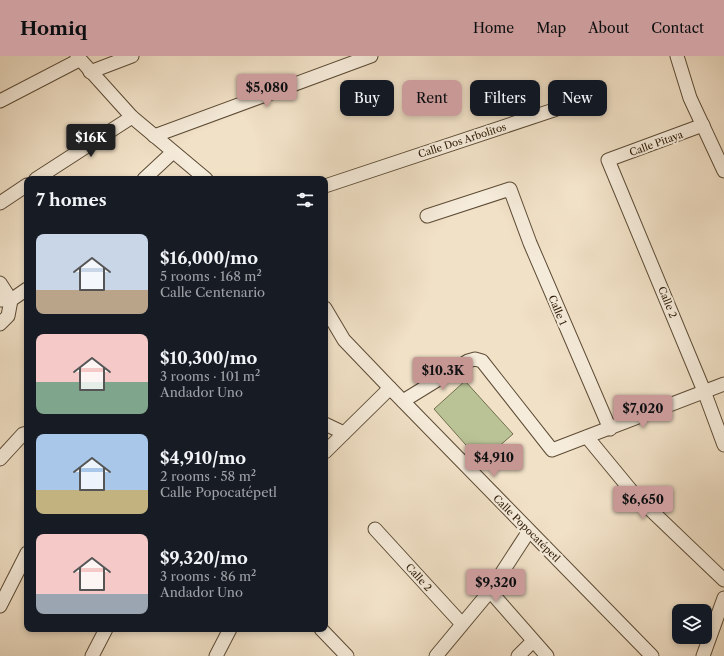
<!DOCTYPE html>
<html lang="en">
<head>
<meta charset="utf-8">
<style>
  :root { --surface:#171b24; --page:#20242c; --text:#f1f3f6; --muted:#9ea1a6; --accent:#c59692 }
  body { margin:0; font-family:"Libre Caslon Text",serif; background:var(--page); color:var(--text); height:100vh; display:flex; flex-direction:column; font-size:15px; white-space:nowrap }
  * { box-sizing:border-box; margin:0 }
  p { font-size:13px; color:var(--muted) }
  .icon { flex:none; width:22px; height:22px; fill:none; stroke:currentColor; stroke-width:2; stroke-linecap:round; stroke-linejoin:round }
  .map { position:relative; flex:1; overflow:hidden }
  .sheet { position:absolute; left:24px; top:120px; width:304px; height:456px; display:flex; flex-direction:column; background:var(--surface); border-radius:8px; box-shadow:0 2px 6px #0003 }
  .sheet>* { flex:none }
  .top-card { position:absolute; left:340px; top:24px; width:324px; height:36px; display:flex; gap:8px }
  .fabs { position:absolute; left:672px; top:548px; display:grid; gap:8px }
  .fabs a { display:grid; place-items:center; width:40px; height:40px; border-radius:8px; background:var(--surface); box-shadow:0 2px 6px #0003; font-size:20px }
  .price { position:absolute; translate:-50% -34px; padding:0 9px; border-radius:4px; background:var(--accent); color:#111; font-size:13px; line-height:26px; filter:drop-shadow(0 1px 2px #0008) }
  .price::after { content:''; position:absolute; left:50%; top:24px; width:12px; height:9px; margin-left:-6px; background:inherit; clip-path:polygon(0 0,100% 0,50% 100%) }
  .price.active { background:#222; color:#fff }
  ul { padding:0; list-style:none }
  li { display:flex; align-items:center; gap:12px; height:100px; padding:0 12px }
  li span { display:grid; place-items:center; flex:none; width:112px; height:80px; border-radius:8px; color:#555 }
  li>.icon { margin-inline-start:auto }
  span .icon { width:48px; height:48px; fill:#fffc; stroke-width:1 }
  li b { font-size:17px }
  h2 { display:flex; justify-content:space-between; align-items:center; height:48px; padding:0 12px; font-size:17px }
  .pill { padding:0 14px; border-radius:8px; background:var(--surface); box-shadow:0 2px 6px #0003; font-size:14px; line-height:36px }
  .pill.active { background:var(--accent); color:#111 }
  header { display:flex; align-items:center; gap:24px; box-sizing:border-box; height:56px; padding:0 20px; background:var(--accent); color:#111 }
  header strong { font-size:19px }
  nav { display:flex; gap:22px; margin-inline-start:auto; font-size:14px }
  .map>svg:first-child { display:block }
  .green { fill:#b9c396; stroke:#726e4d }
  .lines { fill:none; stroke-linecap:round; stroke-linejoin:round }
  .minor-casing { stroke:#5c4b35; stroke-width:15 }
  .minor { stroke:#f6ecdb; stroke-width:13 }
  .labels { text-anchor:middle; stroke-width:4; stroke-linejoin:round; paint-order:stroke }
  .street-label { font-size:10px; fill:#2b1904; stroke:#f6ecdb }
</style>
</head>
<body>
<header>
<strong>Homiq</strong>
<nav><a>Home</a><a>Map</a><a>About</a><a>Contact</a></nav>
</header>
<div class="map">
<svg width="724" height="600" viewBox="0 0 724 600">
  <rect width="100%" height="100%" fill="#f1e1c7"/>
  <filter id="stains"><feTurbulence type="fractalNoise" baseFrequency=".005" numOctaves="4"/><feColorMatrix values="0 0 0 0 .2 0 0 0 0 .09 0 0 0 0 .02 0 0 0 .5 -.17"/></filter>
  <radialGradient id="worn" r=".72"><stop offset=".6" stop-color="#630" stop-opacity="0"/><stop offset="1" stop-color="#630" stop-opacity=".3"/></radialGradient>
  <!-- green -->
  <polygon class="green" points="465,325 513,378 481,406 434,353"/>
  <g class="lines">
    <defs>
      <g id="minor">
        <polyline points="77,0 132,61 206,123"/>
        <polyline points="677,0 690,42 724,115"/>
        <polyline points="90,16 132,0"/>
        <polyline points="0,45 79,4"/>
        <polyline points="703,69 608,104 704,335 724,389"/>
        <polyline points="154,80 371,0"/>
        <polyline points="36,123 132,61"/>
        <polyline points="144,123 173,96"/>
        <polyline points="325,130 599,39"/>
        <polyline points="0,147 27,129"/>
        <polyline points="427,160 510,133 530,187 610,373"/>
        <polyline points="0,227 11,244 8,260 0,268"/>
        <polyline points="0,244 11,244 27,233"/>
        <polyline points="325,252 344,284 390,332 652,600"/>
        <polyline points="403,345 468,305 475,303 482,305 552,394 724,328"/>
        <polyline points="325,368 344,377"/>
        <polyline points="587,381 634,438 724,524"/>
        <polyline points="325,396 390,332"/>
        <polyline points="0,403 23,378 27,377"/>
        <polyline points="375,473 462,568"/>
        <polyline points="490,535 547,600"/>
        <polyline points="0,550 27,497"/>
        <polyline points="321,573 347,600"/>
        <polyline points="92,600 106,573"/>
        <polyline points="216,600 230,573"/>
        <polyline points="436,600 490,535 529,475"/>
        <polyline points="518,600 533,585"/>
        <polyline points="703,600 724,542"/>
      </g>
    </defs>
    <!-- minor casing -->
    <use href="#minor" class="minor-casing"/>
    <!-- minor -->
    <use href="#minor" class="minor"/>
  </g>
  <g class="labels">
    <!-- street labels -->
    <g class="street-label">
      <text transform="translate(462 84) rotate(-18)" y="4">Calle Dos Arbolitos</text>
      <text transform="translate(656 87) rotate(-20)" y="4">Calle Pitaya</text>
      <text transform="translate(668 246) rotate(68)" y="4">Calle 2</text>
      <text transform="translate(558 254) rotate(67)" y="4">Calle 1</text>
      <text transform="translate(527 472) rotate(45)" y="4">Calle Popocatépetl</text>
      <text transform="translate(419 521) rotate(48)" y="4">Calle 2</text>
    </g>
  </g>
  <rect width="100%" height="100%" filter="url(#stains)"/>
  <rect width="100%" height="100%" fill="url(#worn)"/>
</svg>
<div class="fabs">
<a><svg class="icon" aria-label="layers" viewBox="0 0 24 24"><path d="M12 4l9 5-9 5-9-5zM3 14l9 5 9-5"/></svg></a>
</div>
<b class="price" style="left:267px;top:52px">$5,080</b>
<b class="price active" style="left:91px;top:102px">$16K</b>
<b class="price" style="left:443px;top:335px">$10.3K</b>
<b class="price" style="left:643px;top:373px">$7,020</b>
<b class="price" style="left:494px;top:422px">$4,910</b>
<b class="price" style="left:643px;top:464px">$6,650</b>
<b class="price" style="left:496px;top:547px">$9,320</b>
<div class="top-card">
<a class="pill">Buy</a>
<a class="pill active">Rent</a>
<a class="pill">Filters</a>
<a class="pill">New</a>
</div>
<section class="sheet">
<h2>7 homes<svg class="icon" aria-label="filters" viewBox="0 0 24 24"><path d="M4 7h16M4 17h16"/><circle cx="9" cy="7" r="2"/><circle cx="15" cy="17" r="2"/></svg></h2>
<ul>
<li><span style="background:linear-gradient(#c9d6e8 70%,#b9a48a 0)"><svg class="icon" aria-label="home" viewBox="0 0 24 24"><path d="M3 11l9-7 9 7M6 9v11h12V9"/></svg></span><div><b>$16,000/mo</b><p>5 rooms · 168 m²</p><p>Calle Centenario</p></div></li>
<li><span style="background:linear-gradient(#f6c9c9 60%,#7fa58c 0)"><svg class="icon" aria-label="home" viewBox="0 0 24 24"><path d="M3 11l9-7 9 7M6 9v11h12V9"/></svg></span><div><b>$10,300/mo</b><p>3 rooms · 101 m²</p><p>Andador Uno</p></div></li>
<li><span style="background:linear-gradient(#a9c7e8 70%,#c2b280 0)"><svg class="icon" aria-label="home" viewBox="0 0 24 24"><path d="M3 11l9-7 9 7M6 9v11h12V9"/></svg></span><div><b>$4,910/mo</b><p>2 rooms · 58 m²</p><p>Calle Popocatépetl</p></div></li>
<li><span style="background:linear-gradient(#f6c9c9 75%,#9aa5b1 0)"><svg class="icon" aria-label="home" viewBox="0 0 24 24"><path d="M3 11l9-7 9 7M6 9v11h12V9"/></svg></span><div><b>$9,320/mo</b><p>3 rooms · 86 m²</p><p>Andador Uno</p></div></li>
</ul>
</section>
</div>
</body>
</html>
